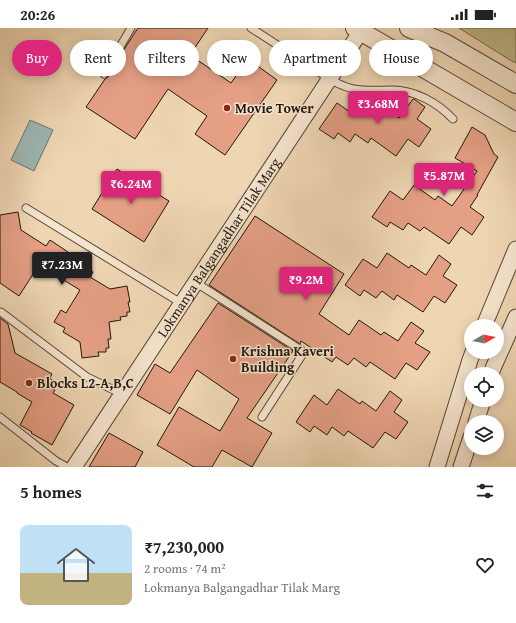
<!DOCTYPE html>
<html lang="en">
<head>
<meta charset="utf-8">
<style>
  :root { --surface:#fff; --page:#f2f2f2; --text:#222; --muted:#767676; --accent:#db2777 }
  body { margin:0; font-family:"Gentium Book Plus",serif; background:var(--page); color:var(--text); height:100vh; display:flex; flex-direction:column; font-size:15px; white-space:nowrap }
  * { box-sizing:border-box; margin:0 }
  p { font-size:13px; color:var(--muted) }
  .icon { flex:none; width:22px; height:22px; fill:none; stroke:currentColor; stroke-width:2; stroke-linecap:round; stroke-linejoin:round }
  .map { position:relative; height:439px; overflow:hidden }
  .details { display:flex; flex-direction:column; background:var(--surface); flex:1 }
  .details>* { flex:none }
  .banner { position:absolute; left:12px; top:12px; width:492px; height:36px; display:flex; gap:8px }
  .needle { width:26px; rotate:81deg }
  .controls { position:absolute; left:464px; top:291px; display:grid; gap:8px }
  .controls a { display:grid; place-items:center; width:40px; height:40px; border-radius:50%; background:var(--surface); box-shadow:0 2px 10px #0003; font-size:20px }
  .price { position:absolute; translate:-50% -34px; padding:0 9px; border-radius:4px; background:var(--accent); color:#fff; font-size:13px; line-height:26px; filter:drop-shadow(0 1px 2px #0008) }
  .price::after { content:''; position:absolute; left:50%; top:24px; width:12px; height:9px; margin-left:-6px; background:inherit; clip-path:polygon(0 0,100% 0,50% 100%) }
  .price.on { background:#222; color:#fff }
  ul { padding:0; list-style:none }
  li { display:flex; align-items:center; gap:12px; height:100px; padding:0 20px }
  li span { display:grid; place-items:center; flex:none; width:112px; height:80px; border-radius:8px; color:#555 }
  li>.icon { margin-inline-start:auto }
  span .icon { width:48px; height:48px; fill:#fffc; stroke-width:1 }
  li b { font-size:17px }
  h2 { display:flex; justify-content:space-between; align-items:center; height:48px; padding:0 20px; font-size:17px }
  .pill { padding:0 14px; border-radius:18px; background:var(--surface); box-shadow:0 2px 10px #0003; font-size:14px; line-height:36px }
  .pill.on { background:var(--accent); color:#fff }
  .status { display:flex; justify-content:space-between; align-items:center; height:28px; padding:0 20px; background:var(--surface); direction:ltr }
  .status svg { height:11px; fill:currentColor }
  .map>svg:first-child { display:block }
  .green { fill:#bebc89; stroke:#70694b }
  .water { fill:#9cb7b5; stroke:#6b7772 }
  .building { fill:#e49f85; stroke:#22160d }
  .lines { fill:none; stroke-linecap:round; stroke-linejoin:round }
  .service-casing { stroke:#554636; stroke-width:9 }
  .minor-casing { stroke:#554636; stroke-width:17 }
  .tertiary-casing { stroke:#554636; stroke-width:20 }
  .service { stroke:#f5e4ce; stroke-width:7 }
  .minor { stroke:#f5e4ce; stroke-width:15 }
  .tertiary { stroke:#f5e4ce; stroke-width:18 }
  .poi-dot { fill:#8f2418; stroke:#f5e4ce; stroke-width:1.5 }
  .labels { text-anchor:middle; stroke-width:3; stroke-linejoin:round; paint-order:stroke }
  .poi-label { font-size:14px; font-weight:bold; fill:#22160d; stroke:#f5e4ce; text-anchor:start }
  .street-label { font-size:14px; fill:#22160d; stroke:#f5e4ce }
</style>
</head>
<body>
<div class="status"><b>20:26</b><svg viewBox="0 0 49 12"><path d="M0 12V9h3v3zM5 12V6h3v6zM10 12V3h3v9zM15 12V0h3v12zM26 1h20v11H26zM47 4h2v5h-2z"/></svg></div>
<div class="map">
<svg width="516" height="439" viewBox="0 0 516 439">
  <rect width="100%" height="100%" fill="#efd6b3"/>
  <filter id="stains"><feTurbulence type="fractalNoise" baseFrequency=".005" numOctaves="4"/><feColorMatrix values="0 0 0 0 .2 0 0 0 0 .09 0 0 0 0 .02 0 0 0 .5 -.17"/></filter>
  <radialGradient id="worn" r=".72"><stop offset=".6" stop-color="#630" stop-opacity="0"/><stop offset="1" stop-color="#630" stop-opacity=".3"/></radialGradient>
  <!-- green -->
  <polygon class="green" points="459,0 516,0 516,35 510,32"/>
  <!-- water -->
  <polygon class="water" points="30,92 53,102 34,143 11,132"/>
  <!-- building -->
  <g class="building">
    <polygon points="138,0 208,0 190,27 231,55 248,31 277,52 225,127 195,106 207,88 168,61 135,111 86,79 105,51 108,49 123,23"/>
    <polygon points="361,69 383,84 385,80 399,90 413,71 414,71 425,79 417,91 431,101 419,119 408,111 396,128 371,110 368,115 355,106 350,114 338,105 334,111 319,101 337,75 350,84"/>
    <polygon points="472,99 485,107 494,126 498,129 477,167 478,167 470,179 484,189 472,207 461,199 449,216 424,199 420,203 408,195 403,202 390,194 387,199 372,189 390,163 403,172 414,157 435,172 438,168 452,178 477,143 455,130"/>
    <polygon points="117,141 169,173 144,214 92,181"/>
    <polygon points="18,184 21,202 46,218 50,212 68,224 66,227 93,244 90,249 110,261 127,258 130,274 128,274 130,284 127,284 127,288 120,289 121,292 109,294 111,311 108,311 109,320 106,320 106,324 98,324 99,328 82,330 80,314 63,304 65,300 54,294 61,282 66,285 80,262 39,237 19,268 0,255 0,187"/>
    <polygon points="255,188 344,246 319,286 349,307 359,292 381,307 384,304 398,313 411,294 424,303 415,315 430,324 417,342 406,335 395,351 370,334 366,339 354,330 348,337 336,329 332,334 301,313 300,316 209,257"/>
    <polygon points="387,225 409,240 411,237 426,247 439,227 451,236 443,248 457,257 445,275 434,268 423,284 397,267 394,272 382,263 376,270 364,262 360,268 345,257 363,231 377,240"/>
    <polygon points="218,275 293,323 247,390 272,405 252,439 222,422 212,439 194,439 157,417 179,379 220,403 239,371 197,342 170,386 137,367 155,336 170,345"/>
    <polygon points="0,290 8,296 15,325 52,346 50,350 52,352 48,359 55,362 53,365 74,377 52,417 31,405 32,404 20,397 32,374 17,365 17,364 0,354"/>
    <polygon points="338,361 360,376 362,373 376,383 390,363 402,372 394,384 408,394 396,411 385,404 373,420 348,403 344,408 332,399 327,407 314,398 310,404 296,394 314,367 327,377"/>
    <polygon points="109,405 143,424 135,439 89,439"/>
  </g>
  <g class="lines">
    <defs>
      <g id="service">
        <path d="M251,0C271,13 290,25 310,38C321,45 332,54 344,58C357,64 377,62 392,62C415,62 438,75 453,91"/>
        <polyline points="104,46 131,0"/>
        <polyline points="26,180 181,275"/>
        <polyline points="195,254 304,324 262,389"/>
        <polyline points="0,284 1,284 87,349 122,366"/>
        <polyline points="0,389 56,433 67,439"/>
      </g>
      <g id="minor">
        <polyline points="484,298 516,221"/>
        <polyline points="491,346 494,338 516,289"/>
        <polyline points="476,394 483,372"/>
        <path id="s1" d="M74,439L363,0"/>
        <polyline points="437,439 470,332 473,324"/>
        <polyline points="461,439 471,409"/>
      </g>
      <g id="tertiary">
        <polyline points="355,0 516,94"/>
        <polyline points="409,0 445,15 516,56"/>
      </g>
    </defs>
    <!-- service casing -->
    <use href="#service" class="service-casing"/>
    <!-- minor casing -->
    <use href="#minor" class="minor-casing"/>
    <!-- tertiary casing -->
    <use href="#tertiary" class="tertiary-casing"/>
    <!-- service -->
    <use href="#service" class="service"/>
    <!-- minor -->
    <use href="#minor" class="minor"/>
    <!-- tertiary -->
    <use href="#tertiary" class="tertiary"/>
  </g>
  <!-- markers -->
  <g class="poi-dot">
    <circle cx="227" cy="80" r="4"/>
    <circle cx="233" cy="331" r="4"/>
    <circle cx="29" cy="355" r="4"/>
  </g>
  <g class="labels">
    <!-- poi labels -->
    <g class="poi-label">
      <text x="235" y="85">Movie Tower</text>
      <text x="241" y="328">Krishna Kaveri<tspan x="241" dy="16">Building</tspan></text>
      <text x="37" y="360">Blocks L2-A,B,C</text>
    </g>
    <!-- street labels -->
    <g class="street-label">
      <text dy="5" stroke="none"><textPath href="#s1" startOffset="263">Lokmanya Balgangadhar Tilak Marg</textPath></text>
    </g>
  </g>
  <rect width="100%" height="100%" filter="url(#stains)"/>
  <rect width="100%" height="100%" fill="url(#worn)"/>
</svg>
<div class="controls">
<a><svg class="needle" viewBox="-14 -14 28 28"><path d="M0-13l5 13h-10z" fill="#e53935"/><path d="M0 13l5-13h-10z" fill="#767676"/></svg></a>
<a><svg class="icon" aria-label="locate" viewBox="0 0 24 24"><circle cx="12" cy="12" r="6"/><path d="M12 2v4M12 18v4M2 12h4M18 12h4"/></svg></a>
<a><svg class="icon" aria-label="layers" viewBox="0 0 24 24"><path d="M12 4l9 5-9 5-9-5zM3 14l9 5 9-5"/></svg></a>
</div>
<b class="price" style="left:378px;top:97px">₹3.68M</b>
<b class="price" style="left:444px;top:169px">₹5.87M</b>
<b class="price" style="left:131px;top:177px">₹6.24M</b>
<b class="price on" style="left:62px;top:258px">₹7.23M</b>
<b class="price" style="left:306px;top:273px">₹9.2M</b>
<div class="banner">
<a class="pill on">Buy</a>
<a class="pill">Rent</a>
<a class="pill">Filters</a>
<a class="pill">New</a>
<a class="pill">Apartment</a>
<a class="pill">House</a>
</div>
</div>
<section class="details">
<h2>5 homes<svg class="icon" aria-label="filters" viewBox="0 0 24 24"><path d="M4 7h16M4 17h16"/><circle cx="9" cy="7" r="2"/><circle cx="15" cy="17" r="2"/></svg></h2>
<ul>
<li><span style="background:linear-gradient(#bfe0f5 60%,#c2b280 0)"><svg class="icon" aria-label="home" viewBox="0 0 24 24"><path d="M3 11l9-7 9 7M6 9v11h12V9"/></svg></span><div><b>₹7,230,000</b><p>2 rooms · 74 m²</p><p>Lokmanya Balgangadhar Tilak Marg</p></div><svg class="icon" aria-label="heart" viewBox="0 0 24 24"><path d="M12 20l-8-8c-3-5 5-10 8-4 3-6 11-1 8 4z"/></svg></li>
</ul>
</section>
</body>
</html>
